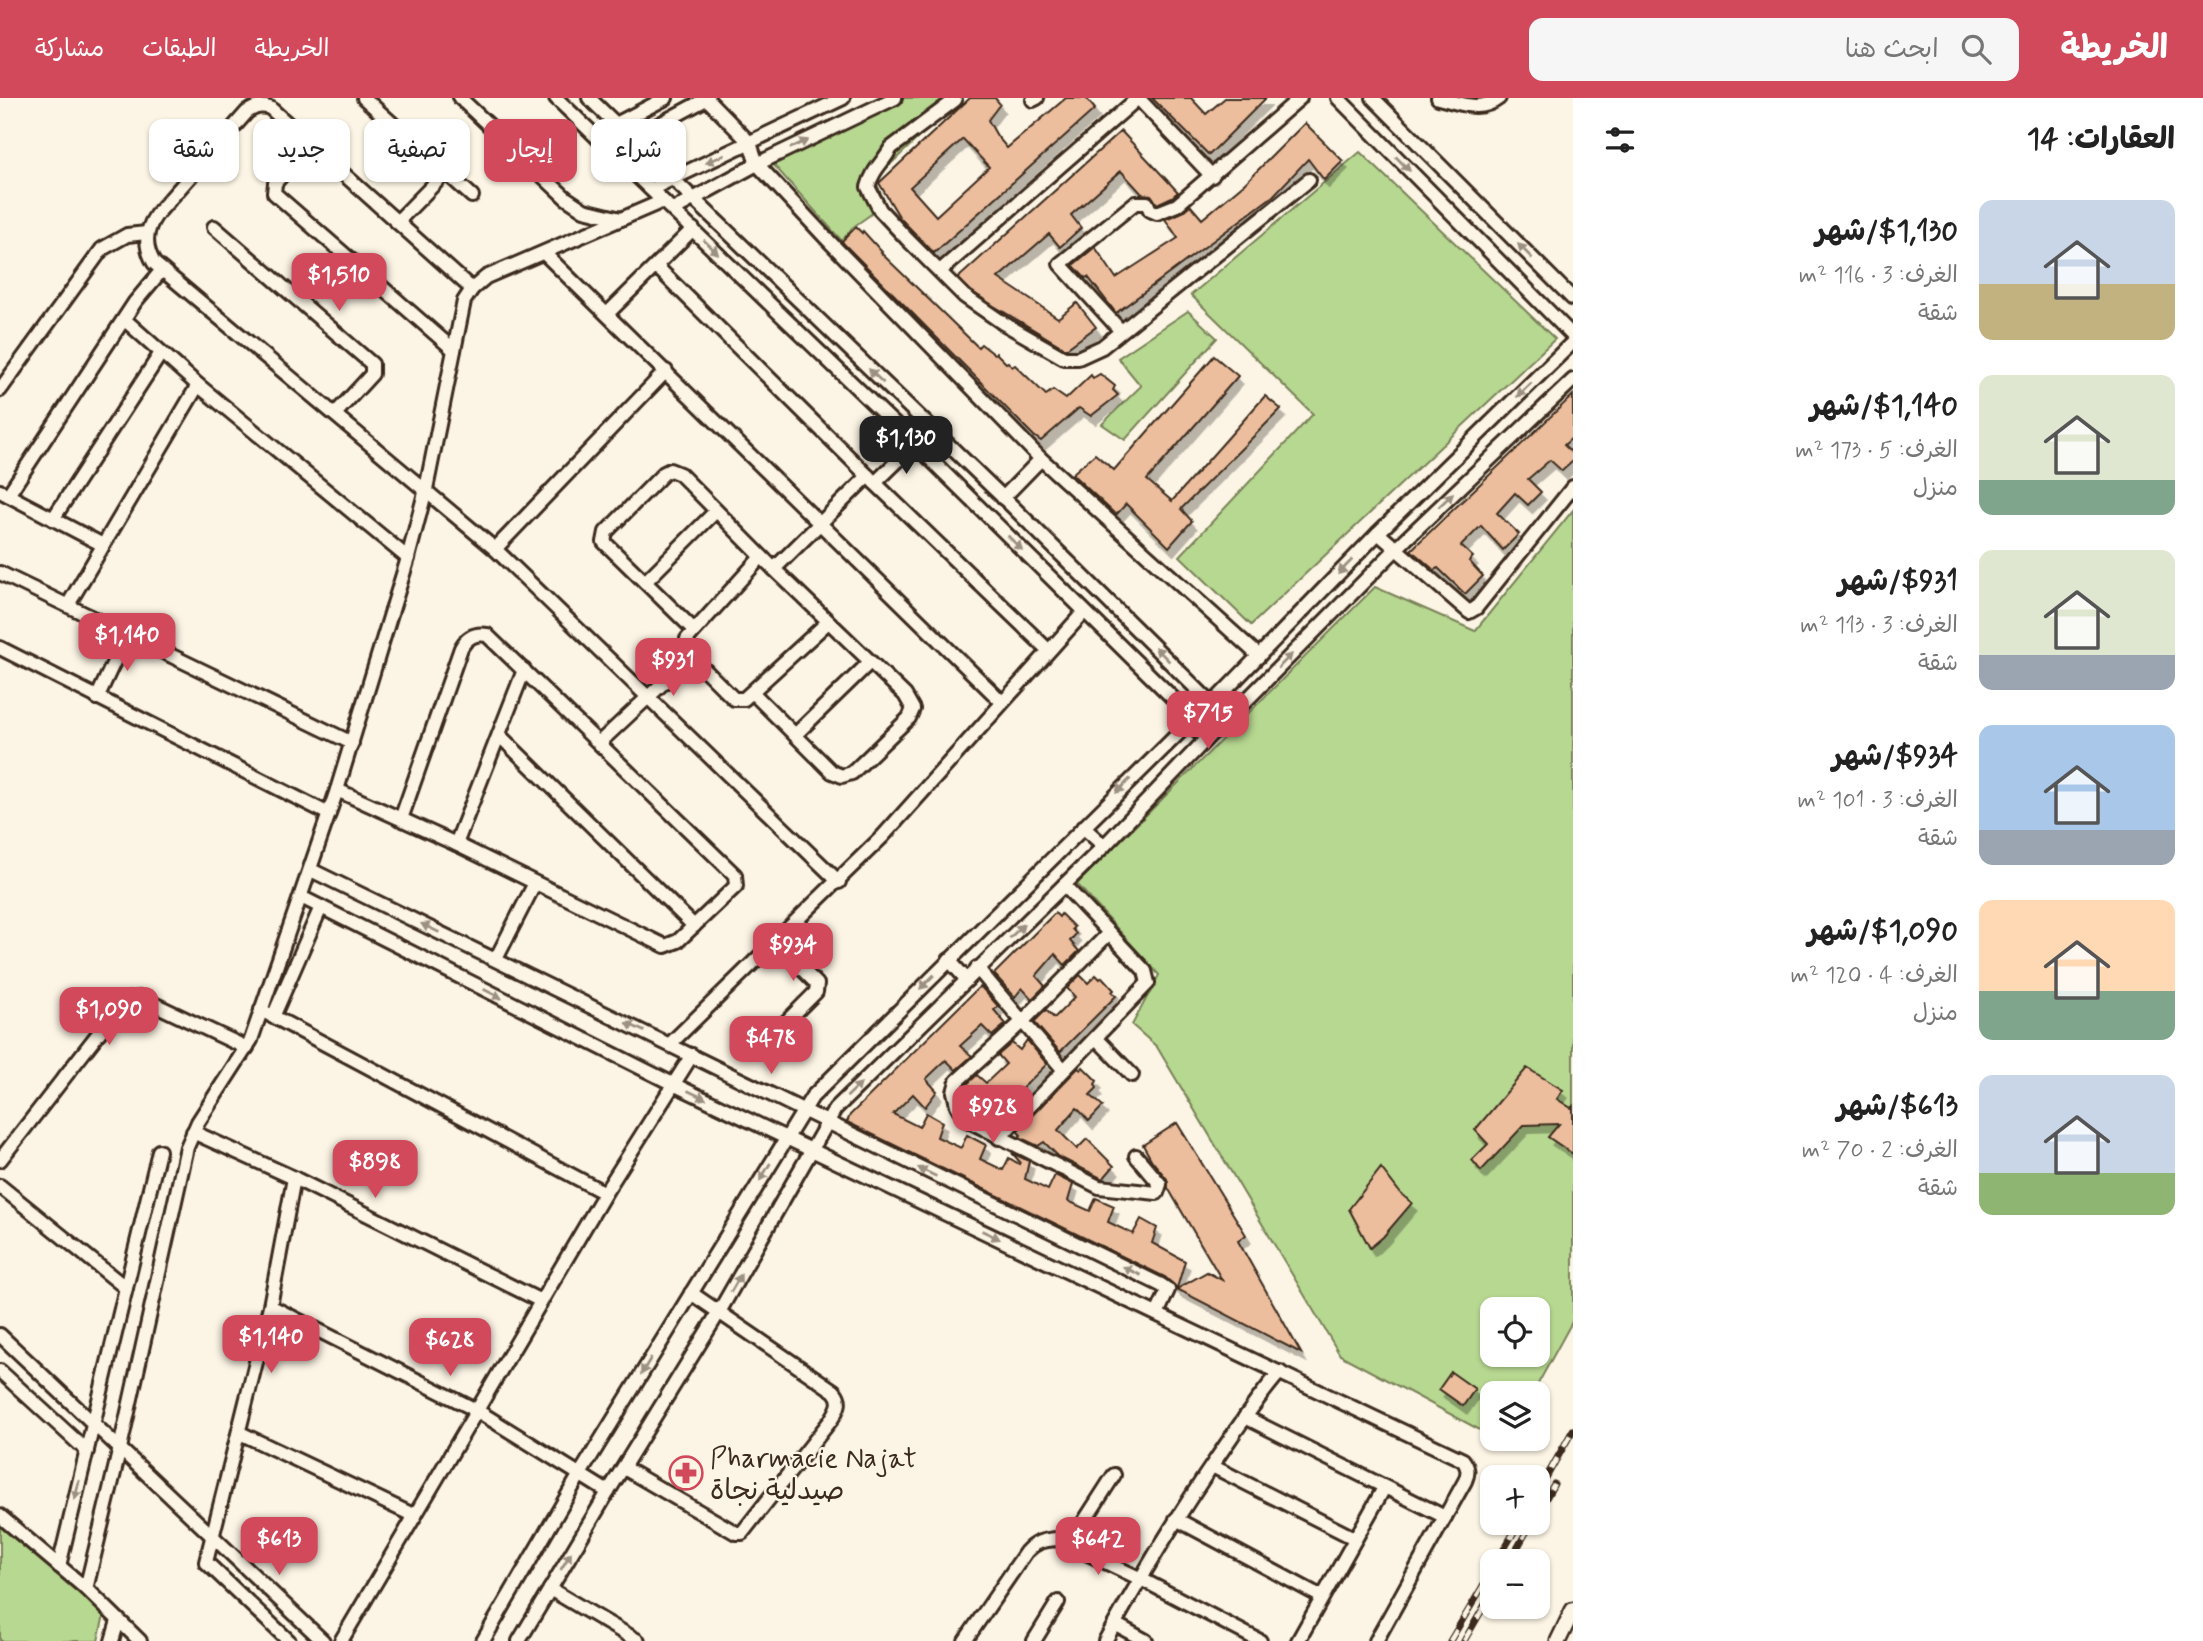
<!DOCTYPE html>
<html lang="ar">
<head>
<meta charset="utf-8">
<style>
  :root { --surface:#fff; --page:#f6f6f6; --text:#222; --muted:#767676; --accent:#d1495b }
  body { margin:0; font-family:Mynerve,"Playpen Sans Arabic",sans-serif; background:var(--page); color:var(--text); direction:rtl; height:100vh; display:flex; flex-direction:column; font-size:26px; white-space:nowrap }
  * { box-sizing:border-box; margin:0 }
  p { font-size:23px; color:var(--muted) }
  .icon { flex:none; width:38px; height:38px; fill:none; stroke:currentColor; stroke-width:2; stroke-linecap:round; stroke-linejoin:round }
  .map { position:relative; flex:1; overflow:hidden; direction:ltr }
  .details { display:flex; flex-direction:column; background:var(--surface); width:630px }
  .details>* { flex:none }
  .top-card { position:absolute; left:21px; top:21px; width:665px; height:63px; direction:rtl; display:flex; gap:14px }
  .buttons { position:absolute; left:1480px; top:1199px; display:grid; gap:14px }
  .buttons a { display:grid; place-items:center; width:70px; height:70px; border-radius:14px; background:var(--surface); box-shadow:0 2px 5px #0004; font-size:35px }
  .price { position:absolute; translate:-50% -60px; padding:0 16px; border-radius:14px; background:var(--accent); color:#fff; font-size:23px; line-height:46px; filter:drop-shadow(0 2px 4px #0008) }
  .price::after { content:''; position:absolute; left:50%; top:42px; width:21px; height:16px; margin-left:-10px; background:inherit; clip-path:polygon(0 0,100% 0,50% 100%) }
  .price.selected { background:#222; color:#fff }
  ul { padding:0; list-style:none }
  li { display:flex; align-items:center; gap:21px; height:175px; padding:0 28px }
  li span { display:grid; place-items:center; flex:none; width:196px; height:140px; border-radius:14px; color:#555 }
  li>.icon { margin-inline-start:auto }
  span .icon { width:84px; height:84px; fill:#fffc; stroke-width:1 }
  li b { font-size:30px }
  h2 { display:flex; justify-content:space-between; align-items:center; height:84px; padding:0 28px; font-size:30px }
  .tag { padding:0 24px; border-radius:14px; background:var(--surface); box-shadow:0 2px 5px #0004; font-size:24px; line-height:63px }
  .tag.selected { background:var(--accent); color:#fff }
  header { display:flex; align-items:center; gap:42px; box-sizing:border-box; height:98px; padding:0 35px; background:var(--accent); color:#fff }
  header strong { font-size:33px }
  nav { display:flex; gap:38px; margin-inline-start:auto; font-size:24px }
  .search { width:490px; height:63px; background:var(--page); display:flex; align-items:center; gap:18px; box-sizing:border-box; padding:0 24px; border-radius:14px; color:var(--muted); font-size:26px }
  main { display:flex; flex:1; min-height:0 }
  .map>svg:first-child { display:block }
  .green { fill:#b7d891; stroke:#798158; stroke-width:2; fill-rule:evenodd }
  .building { fill:#edbe9d; stroke:#3b2a1e; stroke-width:2; fill-rule:evenodd; filter:url(#shadow) }
  .lines { fill:none; stroke-linecap:round; stroke-linejoin:round }
  .minor-casing { stroke:#3b2a1e; stroke-width:18 }
  .tertiary-casing { stroke:#3b2a1e; stroke-width:19 }
  .minor { stroke:#fcf5e5; stroke-width:12 }
  .tertiary { stroke:#fcf5e5; stroke-width:14 }
  .rail-casing { stroke:#3b2a1e; stroke-width:7 }
  .rail { stroke:#fcf5e5; stroke-width:4.5; stroke-dasharray:13; stroke-linecap:butt }
  .oneway { fill:#9c9082 }
  .labels { text-anchor:middle; stroke-width:5; stroke-linejoin:round; paint-order:stroke }
  .poi-label { font-size:28px; fill:#3b2a1e; stroke:#fcf5e5; text-anchor:start }
</style>
</head>
<body>
<header>
<strong>الخريطة</strong>
<div class="search"><svg class="icon" aria-label="search" viewBox="0 0 24 24"><circle cx="10" cy="10" r="6"/><path d="M15 15l6 6"/></svg>ابحث هنا</div>
<nav><a>الخريطة</a><a>الطبقات</a><a>مشاركة</a></nav>
</header>
<main>
<section class="details">
<h2>العقارات: 14<svg class="icon" aria-label="filters" viewBox="0 0 24 24"><path d="M4 7h16M4 17h16"/><circle cx="9" cy="7" r="2"/><circle cx="15" cy="17" r="2"/></svg></h2>
<ul>
<li><span style="background:linear-gradient(#c9d6e8 60%,#c2b280 0)"><svg class="icon" aria-label="home" viewBox="0 0 24 24"><path d="M3 11l9-7 9 7M6 9v11h12V9"/></svg></span><div><b>$1,130/شهر</b><p>الغرف: 3 · 116 m²</p><p>شقة</p></div></li>
<li><span style="background:linear-gradient(#dfe7d0 75%,#7fa58c 0)"><svg class="icon" aria-label="home" viewBox="0 0 24 24"><path d="M3 11l9-7 9 7M6 9v11h12V9"/></svg></span><div><b>$1,140/شهر</b><p>الغرف: 5 · 173 m²</p><p>منزل</p></div></li>
<li><span style="background:linear-gradient(#dfe7d0 75%,#9aa5b1 0)"><svg class="icon" aria-label="home" viewBox="0 0 24 24"><path d="M3 11l9-7 9 7M6 9v11h12V9"/></svg></span><div><b>$931/شهر</b><p>الغرف: 3 · 113 m²</p><p>شقة</p></div></li>
<li><span style="background:linear-gradient(#a9c7e8 75%,#9aa5b1 0)"><svg class="icon" aria-label="home" viewBox="0 0 24 24"><path d="M3 11l9-7 9 7M6 9v11h12V9"/></svg></span><div><b>$934/شهر</b><p>الغرف: 3 · 101 m²</p><p>شقة</p></div></li>
<li><span style="background:linear-gradient(#ffd9b3 65%,#7fa58c 0)"><svg class="icon" aria-label="home" viewBox="0 0 24 24"><path d="M3 11l9-7 9 7M6 9v11h12V9"/></svg></span><div><b>$1,090/شهر</b><p>الغرف: 4 · 120 m²</p><p>منزل</p></div></li>
<li><span style="background:linear-gradient(#c9d6e8 70%,#8fb573 0)"><svg class="icon" aria-label="home" viewBox="0 0 24 24"><path d="M3 11l9-7 9 7M6 9v11h12V9"/></svg></span><div><b>$613/شهر</b><p>الغرف: 2 · 70 m²</p><p>شقة</p></div></li>
</ul>
</section>
<div class="map">
<svg width="1573" height="1543" viewBox="0 0 1573 1543">
  <defs>
    <filter id="shadow"><feDropShadow dx="4.5" dy="8" stdDeviation="0" flood-color="#0004"/></filter>
  </defs>
  <rect width="100%" height="100%" fill="#fcf5e5"/>
  <filter id="ink" filterUnits="userSpaceOnUse"><feTurbulence type="fractalNoise" baseFrequency=".0143" numOctaves="2"/><feDisplacementMap in="SourceGraphic" scale="14" xChannelSelector="R" yChannelSelector="G"/><feConvolveMatrix kernelMatrix="1 2 1 2 8 2 1 2 1" color-interpolation-filters="sRGB"/></filter>
  <g filter="url(#ink)">
    <!-- green -->
    <g class="green">
      <polygon points="902,0 960,0 875,81 885,106 852,130 842,143 771,64"/>
      <polygon points="1360,54 1555,241 1251,527 1180,458 1313,316 1191,197"/>
      <polygon points="1188,213 1217,240 1125,342 1102,326 1141,288 1118,260"/>
      <path d="M1573,412V1222L1533,1295H1493V1339L1340,1257L1157,949L1132,927L1159,877L1077,786L1375,489L1475,533ZM1493,1211H1538V1256H1493Z"/>
      <polygon points="0,1424 107,1504 98,1543 0,1543"/>
    </g>
    <!-- building -->
    <g class="building">
      <path d="M970,0H995L1000,6L988,22L997,38L1007,50L1066,0H1086L1095,11L934,155L900,120L879,85ZM963,41L989,69L936,118L910,89Z"/>
      <polygon points="1152,0 1191,0 1206,16 1225,0 1266,0 1209,57"/>
      <polygon points="1305,25 1343,63 1324,82 1308,61 1273,98 1116,215 1088,179 1085,180 1073,167 1095,149 1116,180 1178,140 1165,121 1181,115 1190,107 1202,121 1245,85"/>
      <polygon points="1121,33 1178,94 1172,99 1157,106 1151,97 1142,96 1121,73 1071,117 1081,130 1060,149 1049,136 998,180 1058,220 1077,205 1096,229 1066,251 994,208 971,193 958,180"/>
      <polygon points="856,129 862,135 863,133 882,154 881,155 978,249 981,246 994,256 996,255 1006,265 1008,264 1012,269 1015,267 1046,297 1053,292 1066,301 1091,277 1093,280 1100,276 1115,288 1113,292 1118,297 1091,318 1079,310 1041,343 1034,338 844,146 842,143"/>
      <polygon points="1214,258 1238,278 1147,382 1172,403 1265,298 1281,311 1181,411 1192,423 1169,449 1126,406 1116,417 1072,376 1095,356 1114,372"/>
      <polygon points="1573,297 1573,339 1564,347 1573,356 1573,363 1562,373 1550,362 1528,381 1541,394 1528,407 1515,395 1497,415 1519,436 1503,452 1481,428 1461,448 1473,459 1469,463 1483,478 1465,496 1438,470 1434,472 1411,452"/>
      <polygon points="1055,815 1059,819 1061,816 1074,829 1072,831 1076,836 1070,843 1079,853 1065,867 1055,856 1036,878 1045,888 1032,901 1022,890 1015,899 994,876"/>
      <polygon points="1080,877 1088,885 1096,877 1100,881 1102,879 1114,892 1112,894 1116,898 1060,954 1034,924 1046,912 1054,920 1075,899 1067,890"/>
      <polygon points="981,889 998,908 994,912 1006,926 992,938 982,928 960,948 972,958 956,972 946,962 926,981 937,993 925,1009 913,996 893,1016 919,1029 926,1015 942,1024 937,1039 961,1050 967,1037 986,1047 980,1061 1003,1072 1009,1060 1019,1066 1020,1064 1012,1055 1029,1063 1025,1081 1048,1092 1055,1077 1073,1086 1068,1103 1090,1113 1096,1100 1114,1108 1108,1124 1133,1136 1141,1121 1157,1130 1152,1145 1185,1163 1177,1190 1165,1179 847,1024 850,1017 978,890"/>
      <polygon points="1027,942 1047,966 989,1023 971,1014 966,1006 973,999 965,988 977,977 986,985 1006,966 998,957 1012,945 1020,952"/>
      <polygon points="1083,969 1097,983 1095,986 1097,990 1090,997 1103,1008 1089,1023 1077,1010 1058,1032 1077,1051 1087,1041 1114,1068 1103,1081 1059,1059 1044,1044 1038,1048 1019,1039 1021,1037 1017,1033 1078,970 1081,972"/>
      <polygon points="1527,970 1563,992 1557,1001 1571,1010 1573,1008 1573,1056 1548,1039 1559,1026 1524,1027 1481,1073 1472,1062 1488,1046 1475,1032"/>
      <polygon points="1177,1025 1246,1137 1238,1143 1301,1255 1177,1191 1207,1174 1222,1182 1168,1090 1167,1081 1152,1063 1143,1047"/>
      <polygon points="1381,1070 1401,1096 1412,1105 1383,1139 1370,1150 1349,1111"/>
      <polygon points="1451,1274 1475,1291 1463,1308 1439,1291"/>
    </g>
    <g class="lines">
      <defs>
        <g id="minor">
          <polyline points="364,0 472,98"/>
          <polyline points="460,0 566,100 584,112 621,121"/>
          <polyline points="556,0 915,346 1190,617"/>
          <polyline points="589,0 1012,408 1210,604"/>
          <polyline points="706,0 750,45 757,66 827,141 1041,361 1259,558"/>
          <polyline points="1138,0 1212,78"/>
          <polyline points="1338,0 1573,238"/>
          <polyline points="1373,0 1573,201"/>
          <path d="M1438,0C1460,5 1480,15 1499,0"/>
          <path d="M955,2L891,50C882,66 873,71 868,89L880,112L908,142L964,198L1003,225L1064,260H1078L1102,249L1309,82"/>
          <polyline points="1033,2 1037,0"/>
          <polyline points="616,26 666,0"/>
          <polyline points="632,41 708,0"/>
          <polyline points="309,46 275,85 274,95 454,252"/>
          <polyline points="651,91 843,0"/>
          <polyline points="673,112 757,66 895,0"/>
          <polyline points="397,124 446,74"/>
          <polyline points="214,129 372,266 372,276 335,316"/>
          <polyline points="545,156 1002,604"/>
          <polyline points="656,168 875,385 1048,552"/>
          <polyline points="940,173 1138,0"/>
          <path d="M472,191L270,10C260,7 255,9 247,14L156,117C145,133 144,148 154,165L495,451L839,784"/>
          <polyline points="607,216 693,131"/>
          <polyline points="125,222 198,287 408,460"/>
          <polyline points="1121,233 1060,166 1135,105 1147,105 1150,112 1157,115 1177,107 1300,0"/>
          <polyline points="0,292 102,151 127,137 147,135"/>
          <polyline points="875,385 915,346"/>
          <polyline points="0,393 103,447"/>
          <polyline points="8,397 135,204 162,172"/>
          <polyline points="1003,400 1041,361"/>
          <polyline points="53,421 161,255"/>
          <polyline points="1378,435 1469,514 1476,510 1573,389"/>
          <polyline points="495,451 666,273"/>
          <polyline points="761,459 687,541 690,557 734,601 744,601 828,524"/>
          <polyline points="774,471 868,378"/>
          <polyline points="0,475 352,645"/>
          <polyline points="645,484 716,413"/>
          <polyline points="68,507 198,287"/>
          <polyline points="694,532 604,444 606,434 664,375 670,372 680,376 774,471 905,597 913,611 909,620 852,675 842,678 832,674 752,594"/>
          <polyline points="0,550 329,716"/>
          <polyline points="97,600 127,536"/>
          <circle cx="1206" cy="620" r="16"/>
          <polyline points="1213,605 1378,435 1573,244"/>
          <polyline points="1220,629 1406,441 1573,282"/>
          <polyline points="499,637 694,828"/>
          <polyline points="795,637 870,564"/>
          <polyline points="599,645 692,558"/>
          <path d="M337,692L456,746L665,848L678,843L736,788L735,777L487,537C475,535 467,539 461,550L401,721"/>
          <polyline points="1083,729 1104,748"/>
          <polyline points="456,746 524,572"/>
          <polyline points="311,772 1161,1187 1168,1192 1157,1216"/>
          <path d="M301,799L675,987L1463,1362C1468,1369 1469,1374 1465,1383L1376,1543"/>
          <polyline points="1109,835 1023,923 957,983 954,994 957,1007 965,1021 1099,1089 1157,1095 1160,1086 1136,1058"/>
          <polyline points="774,843 817,886 816,894 783,927"/>
          <polyline points="496,861 535,785"/>
          <polyline points="949,862 967,882"/>
          <polyline points="977,870 1063,971"/>
          <polyline points="261,912 605,1095"/>
          <polyline points="273,919 321,809"/>
          <polyline points="1096,940 1132,977"/>
          <polyline points="670,946 883,738 1084,514"/>
          <polyline points="193,1034 294,1080 541,1203"/>
          <polyline points="999,1040 1148,885 1145,873 1064,787"/>
          <polyline points="0,1062 119,909 128,902 141,900 247,950"/>
          <polyline points="0,1088 126,1190"/>
          <polyline points="270,1208 476,1312 608,1394"/>
          <polyline points="0,1237 323,1543"/>
          <polyline points="0,1273 87,1353"/>
          <polyline points="1245,1319 1445,1419"/>
          <polyline points="240,1335 415,1418"/>
          <polyline points="1212,1368 1354,1440"/>
          <path d="M624,1370L736,1435H742L831,1322C838,1311 843,1303 834,1293L691,1195"/>
          <polyline points="0,1418 90,1494 140,1543"/>
          <polyline points="1176,1421 1322,1499"/>
          <polyline points="1069,1447 1114,1377"/>
          <polyline points="59,1468 159,1053"/>
          <polyline points="86,1491 120,1350 187,1049 198,1024 251,942 337,692 408,460 426,391 464,203 472,191 486,179 663,103"/>
          <polyline points="550,1491 638,1543"/>
          <polyline points="1115,1526 1146,1543"/>
          <polyline points="112,1543 118,1523"/>
          <polyline points="289,1543 206,1464 270,1208 294,1080"/>
          <polyline points="341,1543 605,1095 692,957"/>
          <polyline points="483,1543 580,1376 812,999 1190,624"/>
          <polyline points="519,1543 608,1394 719,1214 835,1011 1104,748 1211,636"/>
          <path d="M965,1543L1026,1454C1035,1444 1043,1442 1057,1441L1139,1480L1260,1543"/>
          <polyline points="1034,1543 1058,1504"/>
          <path d="M1105,1543C1140,1480 1176,1420 1217,1360C1237,1331 1256,1301 1280,1274"/>
          <polyline points="1298,1543 1384,1390"/>
        </g>
        <polyline id="tertiary" points="1558,1543 1573,1512"/>
      </defs>
      <!-- minor casing -->
      <use href="#minor" class="minor-casing"/>
      <!-- tertiary casing -->
      <use href="#tertiary" class="tertiary-casing"/>
      <!-- minor -->
      <use href="#minor" class="minor"/>
      <!-- tertiary -->
      <use href="#tertiary" class="tertiary"/>
      <defs>
        <g id="rail">
          <polyline points="1538,1394 1573,1332"/>
          <polyline points="1538,1414 1554,1386"/>
          <polyline points="1497,1463 1520,1424"/>
          <polyline points="1510,1463 1532,1424"/>
          <polyline points="1450,1543 1493,1471"/>
          <polyline points="1464,1543 1493,1493"/>
        </g>
      </defs>
      <!-- rail casing -->
      <use href="#rail" class="rail-casing"/>
      <!-- rail -->
      <use href="#rail" class="rail"/>
    </g>
    <!-- one-way arrows -->
    <defs><path id="oneway-solid" d="M-6-.8H1V-3.2L6.5 0L1 3.2V.8H-6Z" transform="scale(1.75)"/></defs>
    <g class="oneway">
      <use href="#oneway-solid" transform="translate(799 46) rotate(-25)"/>
      <use href="#oneway-solid" transform="translate(715 61) rotate(155)"/>
      <use href="#oneway-solid" transform="translate(1403 66) rotate(45)"/>
      <use href="#oneway-solid" transform="translate(711 149) rotate(44)"/>
      <use href="#oneway-solid" transform="translate(1525 153) rotate(-135)"/>
      <use href="#oneway-solid" transform="translate(876 278) rotate(-136)"/>
      <use href="#oneway-solid" transform="translate(1524 292) rotate(136)"/>
      <use href="#oneway-solid" transform="translate(1446 402) rotate(-44)"/>
      <use href="#oneway-solid" transform="translate(1015 445) rotate(45)"/>
      <use href="#oneway-solid" transform="translate(1345 469) rotate(134)"/>
      <use href="#oneway-solid" transform="translate(1162 556) rotate(-135)"/>
      <use href="#oneway-solid" transform="translate(1285 563) rotate(-45)"/>
      <use href="#oneway-solid" transform="translate(1123 688) rotate(135)"/>
      <use href="#oneway-solid" transform="translate(430 830) rotate(-154)"/>
      <use href="#oneway-solid" transform="translate(1017 833) rotate(-44)"/>
      <use href="#oneway-solid" transform="translate(927 884) rotate(135)"/>
      <use href="#oneway-solid" transform="translate(493 896) rotate(27)"/>
      <use href="#oneway-solid" transform="translate(635 929) rotate(-154)"/>
      <use href="#oneway-solid" transform="translate(854 992) rotate(-44)"/>
      <use href="#oneway-solid" transform="translate(697 997) rotate(25)"/>
      <use href="#oneway-solid" transform="translate(765 1074) rotate(121)"/>
      <use href="#oneway-solid" transform="translate(927 1074) rotate(-154)"/>
      <use href="#oneway-solid" transform="translate(991 1137) rotate(26)"/>
      <use href="#oneway-solid" transform="translate(1132 1173) rotate(-154)"/>
      <use href="#oneway-solid" transform="translate(736 1185) rotate(-60)"/>
      <use href="#oneway-solid" transform="translate(646 1268) rotate(121)"/>
      <use href="#oneway-solid" transform="translate(77 1392) rotate(103)"/>
      <use href="#oneway-solid" transform="translate(566 1463) rotate(-59)"/>
    </g>
  </g>
  <!-- icons -->
  <defs>
    <symbol id="pharmacy-ring" viewBox="-11 -11 22 22"><circle r="9.5" fill="#fcf5e5" stroke="#d1495b" stroke-width="1.5"/><path d="M-2-6h4v4h4v4h-4v4h-4v-4h-4v-4h4Z" fill="#d1495b"/></symbol>
  </defs>
  <g fill-rule="evenodd">
    <use href="#pharmacy-ring" x="667" y="1356" width="38" height="38"/>
  </g>
  <g class="labels">
    <!-- poi labels -->
    <g class="poi-label">
      <text x="710" y="1369">Pharmacie Najat<tspan x="710" dy="32">صيدلية نجاة</tspan></text>
    </g>
  </g>
</svg>
<div class="buttons">
<a><svg class="icon" aria-label="locate" viewBox="0 0 24 24"><circle cx="12" cy="12" r="6"/><path d="M12 2v4M12 18v4M2 12h4M18 12h4"/></svg></a>
<a><svg class="icon" aria-label="layers" viewBox="0 0 24 24"><path d="M12 4l9 5-9 5-9-5zM3 14l9 5 9-5"/></svg></a>
<a>+</a>
<a>−</a>
</div>
<b class="price" style="left:339px;top:215px">$1,510</b>
<b class="price selected" style="left:906px;top:378px">$1,130</b>
<b class="price" style="left:127px;top:575px">$1,140</b>
<b class="price" style="left:673px;top:600px">$931</b>
<b class="price" style="left:1208px;top:653px">$715</b>
<b class="price" style="left:793px;top:885px">$934</b>
<b class="price" style="left:109px;top:949px">$1,090</b>
<b class="price" style="left:771px;top:978px">$478</b>
<b class="price" style="left:993px;top:1047px">$928</b>
<b class="price" style="left:375px;top:1102px">$898</b>
<b class="price" style="left:271px;top:1277px">$1,140</b>
<b class="price" style="left:450px;top:1280px">$628</b>
<b class="price" style="left:279px;top:1479px">$613</b>
<b class="price" style="left:1098px;top:1479px">$642</b>
<div class="top-card">
<a class="tag">شراء</a>
<a class="tag selected">إيجار</a>
<a class="tag">تصفية</a>
<a class="tag">جديد</a>
<a class="tag">شقة</a>
</div>
</div>
</main>
</body>
</html>
